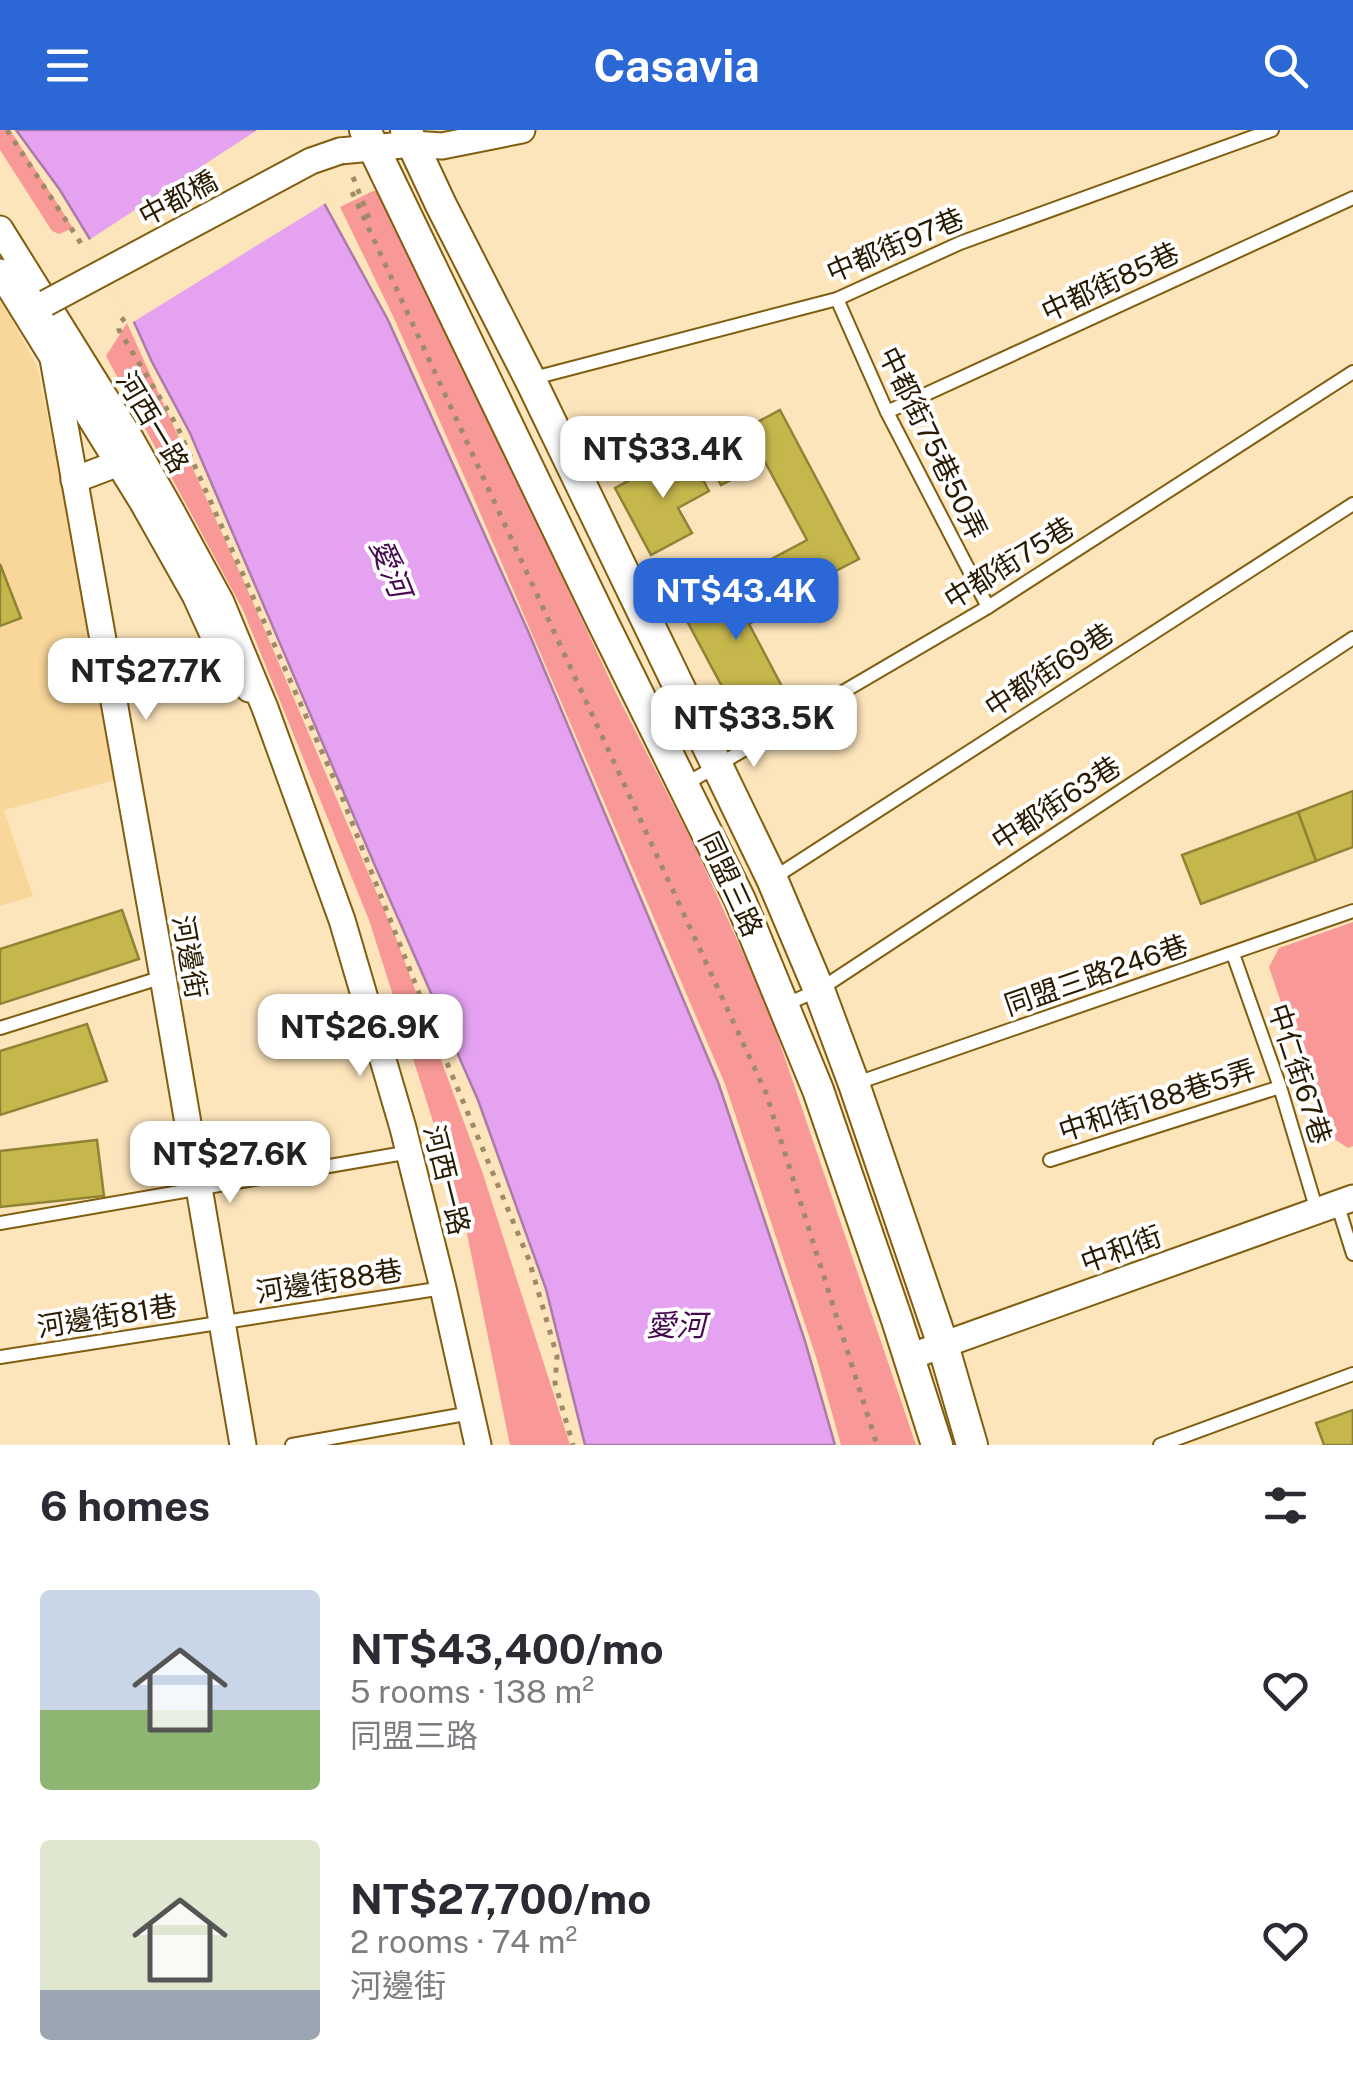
<!DOCTYPE html>
<html lang="en">
<head>
<meta charset="utf-8">
<style>
  :root { --surface:#fff; --page:#f7f7f7; --text:#2b2b33; --muted:#7c7c81; --accent:#2c68d5 }
  body { margin:0; font-family:"Public Sans","Noto Sans TC",sans-serif; background:var(--page); color:var(--text); height:100vh; display:flex; flex-direction:column; font-size:38px; white-space:nowrap }
  * { box-sizing:border-box; margin:0 }
  p { font-size:32px; color:var(--muted) }
  .icon { flex:none; width:55px; height:55px; fill:none; stroke:currentColor; stroke-width:2; stroke-linecap:round; stroke-linejoin:round }
  .map { position:relative; height:1315px; overflow:hidden }
  .sheet { display:flex; flex-direction:column; background:var(--surface); flex:1 }
  .sheet>* { flex:none }
  .price { position:absolute; translate:-50% -85px; padding:0 22px; border-radius:20px; background:#fff; color:#222; font-size:32px; line-height:65px; filter:drop-shadow(0 2px 5px #0008) }
  .price::after { content:''; position:absolute; left:50%; top:60px; width:30px; height:22px; margin-left:-15px; background:inherit; clip-path:polygon(0 0,100% 0,50% 100%) }
  .price.on { background:var(--accent); color:#fff }
  ul { padding:0; list-style:none }
  li { display:flex; align-items:center; gap:30px; height:250px; padding:0 40px }
  li span { display:grid; place-items:center; flex:none; width:280px; height:200px; border-radius:10px; color:#555 }
  li>.icon { margin-inline-start:auto }
  span .icon { width:120px; height:120px; fill:#fffc; stroke-width:1 }
  li b { font-size:42px }
  h2 { display:flex; justify-content:space-between; align-items:center; height:120px; padding:0 40px; font-size:42px }
  header { display:flex; justify-content:space-between; align-items:center; height:130px; padding:0 40px; background:var(--accent); color:#fff; font-size:45px; font-weight:700 }
  .map>svg:first-child { display:block }
  .built { fill:#f9d699 }
  .green { fill:#f99997 }
  .water { fill:#e4a2f0; stroke:#ac7aa8; stroke-width:2.5 }
  .pier { fill:#fce4bb }
  .building { fill:#c6b74d; stroke:#8f8436; stroke-width:2.5 }
  .lines { fill:none; stroke-linecap:round; stroke-linejoin:round }
  .service-casing { stroke:#815e0f; stroke-width:16 }
  .minor-casing { stroke:#815e0f; stroke-width:29 }
  .tertiary-casing { stroke:#815e0f; stroke-width:34 }
  .path { stroke:#9f8b68; stroke-width:5; stroke-dasharray:5 8; stroke-linecap:butt }
  .service { stroke:#fff; stroke-width:12 }
  .minor { stroke:#fff; stroke-width:25 }
  .tertiary { stroke:#fff; stroke-width:30 }
  .minor-bridge-casing { stroke:#815e0f; stroke-width:29; stroke-linecap:butt }
  .minor-bridge { stroke:#fff; stroke-width:25 }
  .labels { text-anchor:middle; stroke-width:8; stroke-linejoin:round; paint-order:stroke }
  .street-label { font-size:28px; fill:#2a1b00; stroke:#fff }
  .water-label { font-size:30px; font-style:italic; fill:#460950; stroke:#fff }
</style>
</head>
<body>
<header><svg class="icon" aria-label="menu" viewBox="0 0 24 24"><path d="M4 6h16M4 12h16M4 18h16"/></svg>Casavia<svg class="icon" aria-label="search" viewBox="0 0 24 24"><circle cx="10" cy="10" r="6"/><path d="M15 15l6 6"/></svg></header>
<div class="map">
<svg width="1353" height="1315" viewBox="0 0 1353 1315">
  <rect width="100%" height="100%" fill="#fce4bb"/>
  <!-- built -->
  <polygon class="built" points="0,168 37,236 123,648 4,680 33,766 0,776"/>
  <!-- green -->
  <g class="green">
    <polygon points="0,0 10,0 73,98 59,104 52,101 0,20"/>
    <polygon points="373,61 383,61 616,563 696,719 768,878 916,1315 841,1315 817,1230 725,954 472,364 393,186 340,77"/>
    <polygon points="127,193 245,454 396,808 482,1041 570,1315 510,1315 464,1089 369,790 243,480 106,226"/>
    <polygon points="1353,792 1353,1016 1348,1018 1325,1003 1269,837 1279,818"/>
  </g>
  <!-- water -->
  <polygon class="water" points="16,0 284,0 388,190 528,501 718,952 805,1211 835,1315 585,1315 546,1159 478,970 376,738 190,303 152,232 116,152 60,60"/>
  <!-- pier -->
  <polygon class="pier" points="257,0 289,0 329,71 130,194 111,154 86,112"/>
  <!-- building -->
  <g class="building">
    <polygon points="780,280 859,429 783,468 764,433 807,410 765,332 721,355 703,321"/>
    <polygon points="687,320 709,361 678,378 692,403 651,425 615,358"/>
    <polygon points="0,434 21,488 0,496"/>
    <polygon points="751,434 775,480 749,494 796,583 749,607 671,461 720,435 727,447"/>
    <polygon points="1353,661 1353,717 1316,731 1298,682"/>
    <polygon points="1298,682 1316,731 1201,774 1182,725"/>
    <polygon points="122,780 139,829 0,874 0,819"/>
    <polygon points="87,894 107,951 0,985 0,921"/>
    <polygon points="97,1010 104,1066 0,1077 0,1021"/>
    <polygon points="1353,1280 1353,1315 1324,1315 1316,1293"/>
  </g>
  <g class="lines">
    <defs>
      <g id="service">
        <polyline points="837,169 887,282 988,477"/>
        <polyline points="530,249 837,169 960,113 1272,0"/>
        <polyline points="887,282 1353,68"/>
        <polyline points="684,655 988,477 1353,242"/>
        <polyline points="772,749 1353,374"/>
        <polyline points="1233,824 1280,957 1317,1081"/>
        <polyline points="784,875 819,860 1353,508"/>
        <polyline points="0,898 163,847"/>
        <polyline points="854,954 1353,781"/>
        <polyline points="1050,1030 1280,957"/>
        <polyline points="1337,1073 1353,1124"/>
        <polyline points="0,1093 410,1022"/>
        <polyline points="0,1227 443,1158"/>
        <polyline points="292,1315 471,1283"/>
        <polyline points="1160,1315 1353,1244"/>
      </g>
      <g id="minor">
        <polyline points="340,21 413,14 442,16 522,0"/>
        <polyline points="0,99 129,306 172,382 221,472 265,578 342,790 403,998 443,1158 478,1315"/>
        <polyline points="0,142 143,373 195,465 226,533 249,559"/>
        <polyline points="52,223 163,847 243,1315"/>
        <polyline points="74,350 119,333"/>
        <polyline points="909,1227 1353,1068"/>
      </g>
      <g id="tertiary">
        <polyline points="365,0 603,493 740,770 818,960 897,1190 937,1315"/>
        <polyline points="406,0 441,75 530,249 772,749 819,860 854,954 943,1215 972,1315"/>
      </g>
    </defs>
    <!-- service casing -->
    <use href="#service" class="service-casing"/>
    <!-- minor casing -->
    <use href="#minor" class="minor-casing"/>
    <!-- tertiary casing -->
    <use href="#tertiary" class="tertiary-casing"/>
    <!-- path -->
    <g class="path">
      <polyline points="7,0 84,118"/>
      <polyline points="353,47 369,88"/>
      <polyline points="352,62 766,963 877,1315"/>
      <polyline points="125,188 119,193 119,200 177,296 342,667 437,909 529,1130 557,1226 555,1253 573,1315"/>
    </g>
    <!-- service -->
    <use href="#service" class="service"/>
    <!-- minor -->
    <use href="#minor" class="minor"/>
    <!-- tertiary -->
    <use href="#tertiary" class="tertiary"/>
    <defs>
      <polyline id="minor-bridge" points="46,173 311,31 340,21"/>
    </defs>
    <!-- minor-bridge casing -->
    <use href="#minor-bridge" class="minor-bridge-casing"/>
    <!-- minor-bridge -->
    <use href="#minor-bridge" class="minor-bridge"/>
  </g>
  <g class="labels">
    <!-- street labels -->
    <g class="street-label">
      <text transform="translate(178 68) rotate(-28)" y="10">中都橋</text>
      <text transform="translate(895 115) rotate(-23)" y="10">中都街97巷</text>
      <text transform="translate(1110 152) rotate(-25)" y="10">中都街85巷</text>
      <text transform="translate(153 292) rotate(59)" y="10">河西一路</text>
      <text transform="translate(933 313) rotate(64)" y="10">中都街75巷50弄</text>
      <text transform="translate(1009 433) rotate(-32)" y="10">中都街75巷</text>
      <text transform="translate(1049 540) rotate(-33)" y="10">中都街69巷</text>
      <text transform="translate(1056 673) rotate(-33)" y="10">中都街63巷</text>
      <text transform="translate(731 754) rotate(65)" y="10">同盟三路</text>
      <text transform="translate(190 827) rotate(80)" y="10">河邊街</text>
      <text transform="translate(1096 845) rotate(-19)" y="10">同盟三路246巷</text>
      <text transform="translate(1300 944) rotate(72)" y="10">中仁街67巷</text>
      <text transform="translate(1157 970) rotate(-18)" y="10">中和街188巷5弄</text>
      <text transform="translate(447 1050) rotate(76)" y="10">河西一路</text>
      <text transform="translate(1121 1119) rotate(-20)" y="10">中和街</text>
      <text transform="translate(329 1151) rotate(-9)" y="10">河邊街88巷</text>
      <text transform="translate(107 1186) rotate(-9)" y="10">河邊街81巷</text>
    </g>
    <!-- water labels -->
    <g class="water-label">
      <text transform="translate(390 438) rotate(68)" y="10">愛河</text>
      <text x="676" y="1206">愛河</text>
    </g>
  </g>
</svg>
<b class="price" style="left:663px;top:371px">NT$33.4K</b>
<b class="price on" style="left:736px;top:513px">NT$43.4K</b>
<b class="price" style="left:146px;top:593px">NT$27.7K</b>
<b class="price" style="left:754px;top:640px">NT$33.5K</b>
<b class="price" style="left:360px;top:949px">NT$26.9K</b>
<b class="price" style="left:230px;top:1076px">NT$27.6K</b>
</div>
<section class="sheet">
<h2>6 homes<svg class="icon" aria-label="filters" viewBox="0 0 24 24"><path d="M4 7h16M4 17h16"/><circle cx="9" cy="7" r="2"/><circle cx="15" cy="17" r="2"/></svg></h2>
<ul>
<li><span style="background:linear-gradient(#c9d6e8 60%,#8fb573 0)"><svg class="icon" aria-label="home" viewBox="0 0 24 24"><path d="M3 11l9-7 9 7M6 9v11h12V9"/></svg></span><div><b>NT$43,400/mo</b><p>5 rooms · 138 m²</p><p>同盟三路</p></div><svg class="icon" aria-label="heart" viewBox="0 0 24 24"><path d="M12 20l-8-8c-3-5 5-10 8-4 3-6 11-1 8 4z"/></svg></li>
<li><span style="background:linear-gradient(#dfe7d0 75%,#9aa5b1 0)"><svg class="icon" aria-label="home" viewBox="0 0 24 24"><path d="M3 11l9-7 9 7M6 9v11h12V9"/></svg></span><div><b>NT$27,700/mo</b><p>2 rooms · 74 m²</p><p>河邊街</p></div><svg class="icon" aria-label="heart" viewBox="0 0 24 24"><path d="M12 20l-8-8c-3-5 5-10 8-4 3-6 11-1 8 4z"/></svg></li>
</ul>
</section>
</body>
</html>
